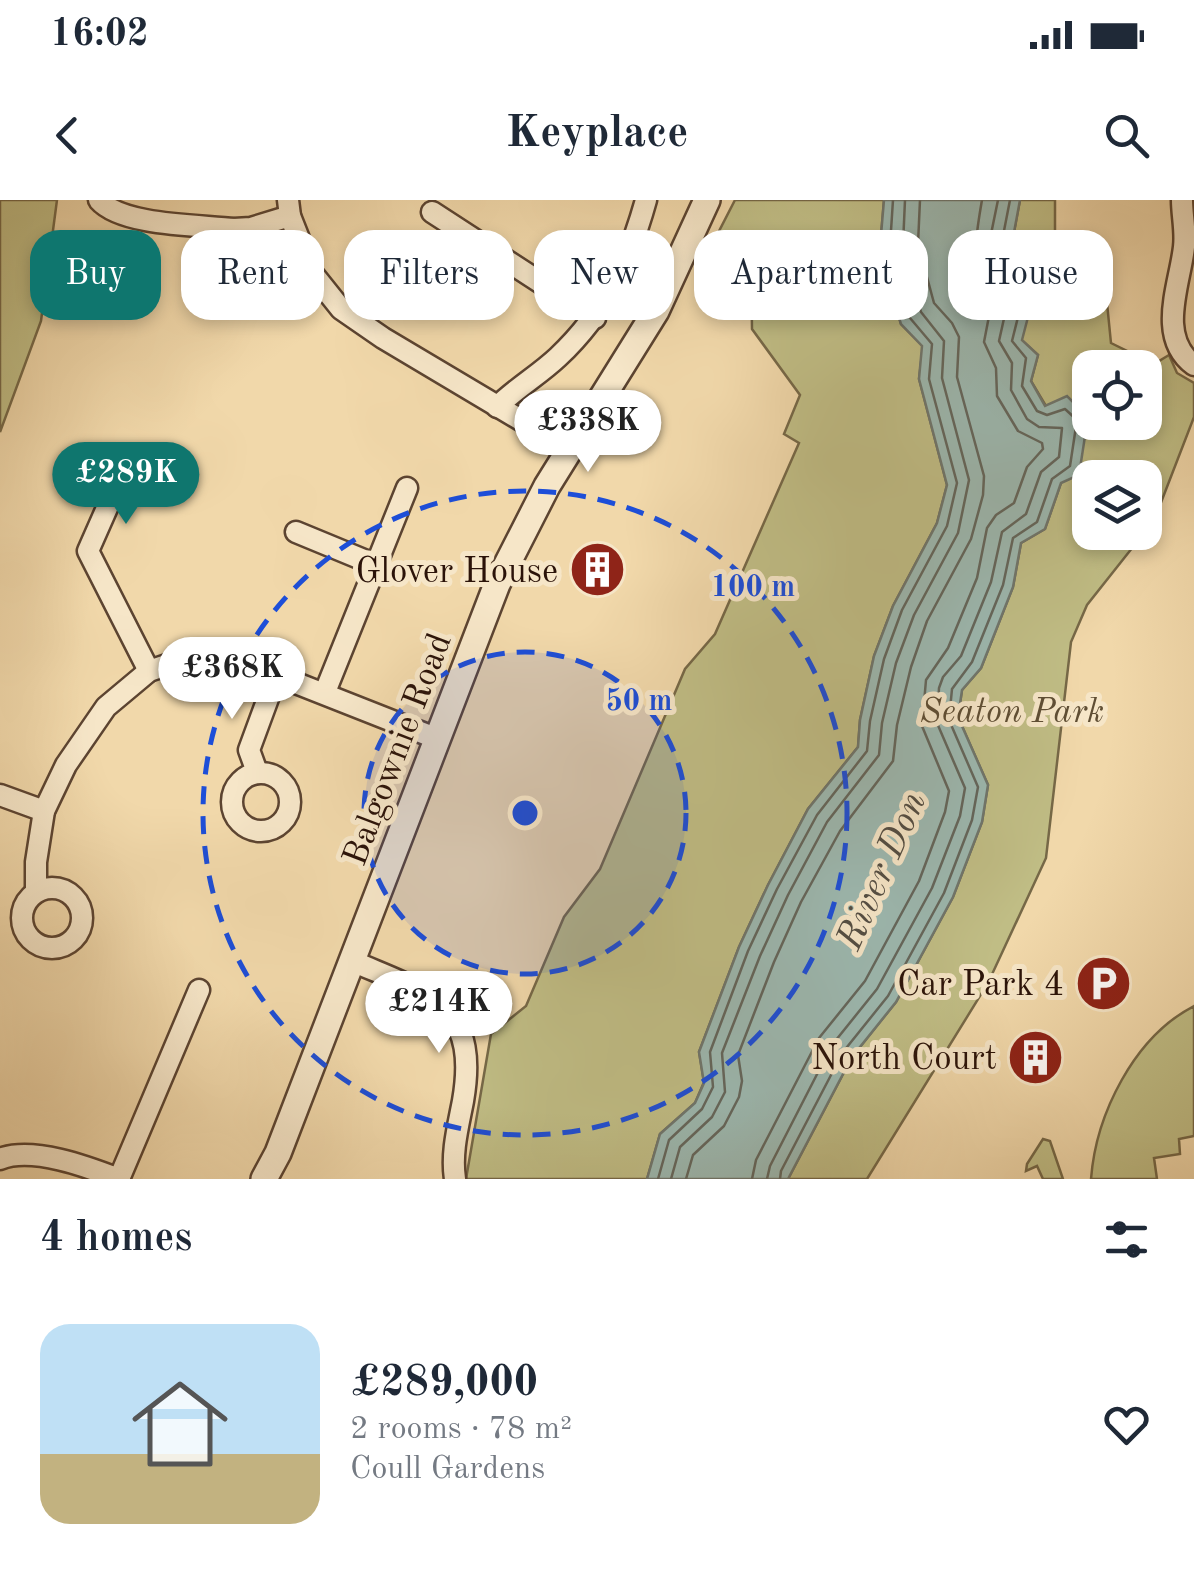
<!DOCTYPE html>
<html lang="en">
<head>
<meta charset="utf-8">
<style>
  :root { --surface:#fff; --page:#f2f2f3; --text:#1f2937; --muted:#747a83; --line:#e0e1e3; --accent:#0f766e }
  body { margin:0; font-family:"Old Standard TT",serif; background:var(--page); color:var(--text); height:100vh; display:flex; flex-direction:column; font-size:38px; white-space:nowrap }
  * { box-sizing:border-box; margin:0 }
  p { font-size:32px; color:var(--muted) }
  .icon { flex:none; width:55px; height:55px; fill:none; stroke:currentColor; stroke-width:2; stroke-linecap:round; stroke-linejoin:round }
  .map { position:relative; height:979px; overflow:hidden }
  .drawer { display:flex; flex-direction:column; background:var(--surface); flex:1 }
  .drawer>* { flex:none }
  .banner { position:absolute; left:30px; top:30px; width:1135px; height:90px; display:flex; gap:20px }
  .tools { position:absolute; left:1072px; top:150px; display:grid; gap:20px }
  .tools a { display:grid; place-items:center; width:90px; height:90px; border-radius:20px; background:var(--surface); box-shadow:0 5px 15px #0003; font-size:50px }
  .price { position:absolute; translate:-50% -85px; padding:0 22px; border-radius:35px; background:#fff; color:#222; font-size:32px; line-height:65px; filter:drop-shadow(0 2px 5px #0008) }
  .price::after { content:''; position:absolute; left:50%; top:60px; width:30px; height:22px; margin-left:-15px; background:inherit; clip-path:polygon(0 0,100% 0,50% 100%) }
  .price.active { background:var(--accent); color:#fff }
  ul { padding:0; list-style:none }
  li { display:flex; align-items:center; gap:30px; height:250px; padding:0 40px }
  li+li { border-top:2px solid var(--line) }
  li span { display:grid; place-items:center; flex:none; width:280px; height:200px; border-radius:30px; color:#555 }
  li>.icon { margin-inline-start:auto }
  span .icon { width:120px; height:120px; fill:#fffc; stroke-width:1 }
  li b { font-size:42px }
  h2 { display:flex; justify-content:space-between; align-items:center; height:120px; padding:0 40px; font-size:42px }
  .chip { padding:0 35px; border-radius:30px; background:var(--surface); box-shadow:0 5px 15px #0003; font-size:35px; line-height:90px }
  .chip.active { background:var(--accent); color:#fff }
  .status { display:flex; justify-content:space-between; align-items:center; height:70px; padding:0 50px; background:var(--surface); direction:ltr }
  .status svg { height:28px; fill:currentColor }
  header { display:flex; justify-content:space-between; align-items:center; height:130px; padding:0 40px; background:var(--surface); font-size:45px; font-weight:600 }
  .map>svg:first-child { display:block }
  .green { fill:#c0bd85; stroke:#766847; stroke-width:2.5; fill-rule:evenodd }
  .water { fill:#9cb8b0; stroke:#6f766d; stroke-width:2.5 }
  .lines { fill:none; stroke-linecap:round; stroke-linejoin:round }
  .shore { stroke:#64665c; stroke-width:2.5 }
  .minor-casing { stroke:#5c4431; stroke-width:25 }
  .tertiary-casing { stroke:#5c4431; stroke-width:30 }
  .minor { stroke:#f6e6c8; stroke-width:20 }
  .tertiary { stroke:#f6e6c8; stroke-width:25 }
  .ring { fill:none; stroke:#1d4ed8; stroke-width:5; stroke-dasharray:18 12 }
  .labels { text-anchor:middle; stroke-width:10; stroke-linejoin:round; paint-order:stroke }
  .poi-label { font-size:35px; fill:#2b1309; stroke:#f6e6c8; text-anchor:end }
  .park-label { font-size:35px; font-style:italic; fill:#5f4e34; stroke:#f6e6c8 }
  .street-label { font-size:35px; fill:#2b1309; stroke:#f6e6c8 }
  .water-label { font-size:38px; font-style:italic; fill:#534d43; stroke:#f6e6c8 }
  .centre { fill:#1d4ed8; stroke:#f6e6c8; stroke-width:5 }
  .ring-label { font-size:30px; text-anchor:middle; font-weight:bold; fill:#1d4ed8; stroke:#f6e6c8; stroke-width:10; stroke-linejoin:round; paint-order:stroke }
</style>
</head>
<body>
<div class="status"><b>16:02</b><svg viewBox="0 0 49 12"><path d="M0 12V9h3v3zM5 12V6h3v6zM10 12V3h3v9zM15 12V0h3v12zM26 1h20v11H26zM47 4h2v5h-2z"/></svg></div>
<header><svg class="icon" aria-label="back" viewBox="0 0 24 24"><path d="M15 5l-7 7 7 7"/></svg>Keyplace<svg class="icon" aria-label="search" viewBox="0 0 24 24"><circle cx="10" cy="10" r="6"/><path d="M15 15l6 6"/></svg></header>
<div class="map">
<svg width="1194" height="979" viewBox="0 0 1194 979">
  <rect width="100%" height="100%" fill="#f1d8aa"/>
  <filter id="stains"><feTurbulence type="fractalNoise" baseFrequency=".002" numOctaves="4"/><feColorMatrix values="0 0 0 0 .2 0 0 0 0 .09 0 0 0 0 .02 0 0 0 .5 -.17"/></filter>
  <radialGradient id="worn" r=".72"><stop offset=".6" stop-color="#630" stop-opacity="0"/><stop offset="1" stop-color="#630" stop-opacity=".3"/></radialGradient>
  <!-- green -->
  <g class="green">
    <polygon points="0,0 57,0 41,121 0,232"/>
    <polygon points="735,0 884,0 880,48 892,95 901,124 923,146 919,179 947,285 937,323 893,406 874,456 860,520 858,547 808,609 768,685 739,747 699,852 704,882 695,903 660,934 647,979 466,979 491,834 526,806 564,717 600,669 685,469 715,434 799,243 784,234 800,195 752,129 751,57 716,37"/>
    <path d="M1020,0H1055V46L1092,49L1106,93L1111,143L1154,164L1169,155L1177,173L1194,183V217L1155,318L1145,331V278H1090V332L1144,333L1087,405L1071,442L1046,658L988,783L867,979H788L852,857L896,802L953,697L982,622L988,585L958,517L962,490L981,468L1013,387L1021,343L1045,329L1061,283L1046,206L1031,181L1038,155L1021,140L1034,94L1012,80L1018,68L1012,43ZM1090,168H1145V222H1090Z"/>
    <path d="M1194,806V936L1179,939L1180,954L1154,958L1157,979H1091C1096,914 1134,837 1194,806Z"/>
    <polygon points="1043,939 1050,941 1063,979 1043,979 1037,966 1026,971 1027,964"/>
  </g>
  <!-- water -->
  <polygon class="water" points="884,0 1020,0 1012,43 1018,68 1012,80 1034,94 1022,140 1038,155 1031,181 1045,206 1067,196 1088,217 1079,275 1061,283 1045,329 1021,343 1013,387 981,468 962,490 958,517 988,585 982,622 953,697 896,802 852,857 788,979 647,979 660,934 695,903 704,883 699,852 739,747 768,685 808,609 858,547 860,520 874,456 893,406 937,323 947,285 919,179 922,146 901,124 892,95 880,47"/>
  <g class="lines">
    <!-- shore -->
    <g class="shore">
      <polyline points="658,979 669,940 702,909 713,887 710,852 748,751 777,689 817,615 867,551 870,521 884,459 902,410 947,326 957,283 929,179 932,144 910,118 902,92 890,46 893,0"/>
      <polyline points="671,979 680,947 712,917 725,892 722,853 760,756 788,695 827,622 879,555 882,523 896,463 914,415 958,333 969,280 942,178 944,141 921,112 914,89 903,45 905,0"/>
      <polyline points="686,979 693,955 724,926 739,897 742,881 738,855 774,762 801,702 840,631 893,561 897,525 911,467 927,421 971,339 983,295 984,276 957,177 959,137 952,123 934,103 918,44 920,0"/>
      <path d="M752,979L756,960L819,838L865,781L919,681L945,612L949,591L922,526L926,480L948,448L977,378L987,328L996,315L1014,303L1027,267L1043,249L1042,243L1018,231L997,196L996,168L984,142L990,111C967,82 976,35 982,0"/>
      <polyline points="767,979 770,966 832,845 877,789 932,688 960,616 965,588 937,523 939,488 943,477 961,456 991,382 1002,332 1026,314 1041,272 1059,257 1062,228 1039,227 1027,219 1011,190 1012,163 999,141 1007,105 994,92 990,80 994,64 990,39 998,0"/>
      <polyline points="780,979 781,971 843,852 888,796 944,693 972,620 978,587 949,520 952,489 972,462 1003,385 1013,338 1037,322 1052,279 1070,266 1077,220 1065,209 1047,215 1037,211 1022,186 1026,158 1012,141 1022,101 1003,81 1007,65 1002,41 1010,0"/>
    </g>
    <defs>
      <g id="minor">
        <path d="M99,0C122,26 200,25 234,29L251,28L290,16"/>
        <polyline points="288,0 290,16 313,74 341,109 383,138 571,250"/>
        <path d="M1182,0C1182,15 1186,32 1184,47C1180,84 1156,137 1194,165"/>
        <polyline points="432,12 595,118"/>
        <path d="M497,207C516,188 539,175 558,157C606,112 629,61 646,0"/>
        <polyline points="118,283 88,351 149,471"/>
        <polyline points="296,332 376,365"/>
        <polyline points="325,492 407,288"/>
        <polyline points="257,572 249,550 277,474"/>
        <circle cx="261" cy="602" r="29"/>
        <polyline points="0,595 44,611"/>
        <circle cx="52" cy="718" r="30"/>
        <polyline points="36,692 36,662 44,611 66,565 106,507 149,471 199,454 245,463 438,539"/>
        <path d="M352,761C428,794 480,803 463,901C458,927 451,953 455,979"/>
        <path d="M0,959C32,946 88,967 119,979"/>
        <polyline points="119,979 199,790"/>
      </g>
      <polyline id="tertiary" points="264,979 278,953 497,384 547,286 656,111 707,0"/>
    </defs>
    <!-- minor casing -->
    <use href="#minor" class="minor-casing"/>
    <!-- tertiary casing -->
    <use href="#tertiary" class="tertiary-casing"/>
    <!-- minor -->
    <use href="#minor" class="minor"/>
    <!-- tertiary -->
    <use href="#tertiary" class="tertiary"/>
  </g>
  <!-- distance rings -->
  <circle cx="525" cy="613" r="161" fill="#1d4ed8" fill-opacity=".12"/>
  <g class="ring">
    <circle cx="525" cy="613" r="161"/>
    <circle cx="525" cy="613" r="322"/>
  </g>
  <!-- icons -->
  <defs>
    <symbol id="building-disc" viewBox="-11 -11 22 22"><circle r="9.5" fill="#8f2418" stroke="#f6e6c8"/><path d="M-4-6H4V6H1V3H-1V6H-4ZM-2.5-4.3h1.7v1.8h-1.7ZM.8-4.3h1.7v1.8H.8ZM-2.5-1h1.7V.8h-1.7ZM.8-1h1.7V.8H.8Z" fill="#fff"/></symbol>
    <symbol id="parking-disc" viewBox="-11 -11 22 22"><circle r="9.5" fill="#8f2418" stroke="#f6e6c8"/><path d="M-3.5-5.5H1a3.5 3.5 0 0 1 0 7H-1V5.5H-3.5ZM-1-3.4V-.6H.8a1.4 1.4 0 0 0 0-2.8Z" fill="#fff"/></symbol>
  </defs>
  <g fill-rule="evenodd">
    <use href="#building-disc" x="566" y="338" width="63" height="63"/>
    <use href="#parking-disc" x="1072" y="752" width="63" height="63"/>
    <use href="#building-disc" x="1004" y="826" width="63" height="63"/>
  </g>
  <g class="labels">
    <!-- poi labels -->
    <g class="poi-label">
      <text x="558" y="382">Glover House</text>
      <text x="1064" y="795">Car Park 4</text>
      <text x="997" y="869">North Court</text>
    </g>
    <!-- park labels -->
    <g class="park-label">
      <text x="1012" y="522">Seaton Park</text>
    </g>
    <!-- street labels -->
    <g class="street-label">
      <text transform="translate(396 549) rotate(-69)" y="12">Balgownie Road</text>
    </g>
    <!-- water labels -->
    <g class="water-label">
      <text transform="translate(880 670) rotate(-66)" y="13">River Don</text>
    </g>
  </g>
  <circle cx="525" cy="613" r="15" class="centre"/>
  <g class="ring-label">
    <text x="753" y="396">100 m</text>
    <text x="639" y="510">50 m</text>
  </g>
  <rect width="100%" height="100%" filter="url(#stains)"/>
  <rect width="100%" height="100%" fill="url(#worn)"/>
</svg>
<div class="tools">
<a><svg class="icon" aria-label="locate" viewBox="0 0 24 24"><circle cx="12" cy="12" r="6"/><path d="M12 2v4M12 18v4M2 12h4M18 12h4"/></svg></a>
<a><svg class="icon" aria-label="layers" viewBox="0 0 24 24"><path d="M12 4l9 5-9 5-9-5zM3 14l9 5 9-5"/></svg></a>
</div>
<b class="price" style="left:588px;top:275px">£338K</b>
<b class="price active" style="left:126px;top:327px">£289K</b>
<b class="price" style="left:232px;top:522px">£368K</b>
<b class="price" style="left:439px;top:856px">£214K</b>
<div class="banner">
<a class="chip active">Buy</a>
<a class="chip">Rent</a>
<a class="chip">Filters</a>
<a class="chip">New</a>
<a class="chip">Apartment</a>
<a class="chip">House</a>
</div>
</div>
<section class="drawer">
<h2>4 homes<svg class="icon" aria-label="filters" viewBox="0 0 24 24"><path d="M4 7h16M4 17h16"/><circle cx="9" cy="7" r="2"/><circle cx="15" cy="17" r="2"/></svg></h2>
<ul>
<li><span style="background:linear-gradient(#bfe0f5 65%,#c2b280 0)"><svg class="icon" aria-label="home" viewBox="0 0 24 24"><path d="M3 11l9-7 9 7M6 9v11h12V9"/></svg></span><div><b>£289,000</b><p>2 rooms · 78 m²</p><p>Coull Gardens</p></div><svg class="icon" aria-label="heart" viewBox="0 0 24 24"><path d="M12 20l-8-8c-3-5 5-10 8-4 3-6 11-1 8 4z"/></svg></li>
</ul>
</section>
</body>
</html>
